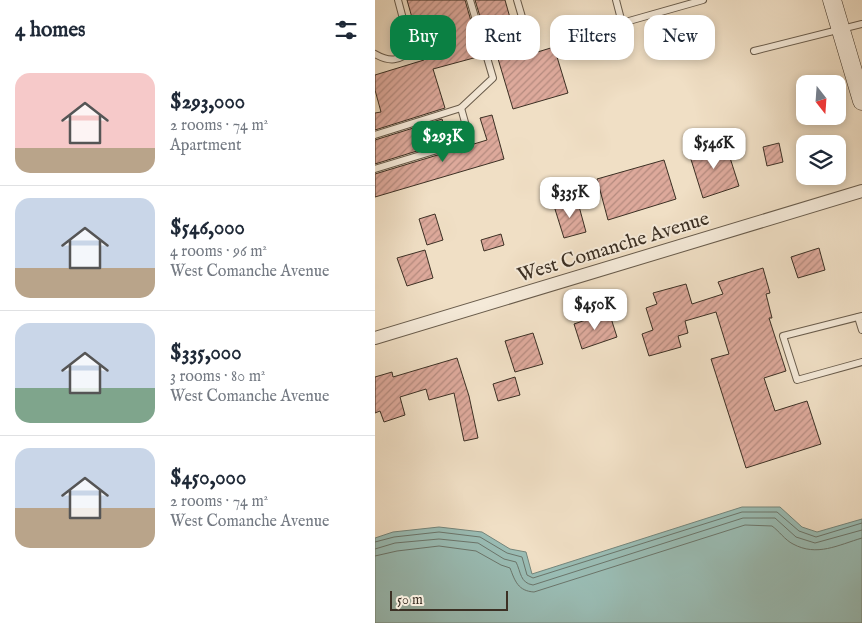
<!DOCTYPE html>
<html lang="en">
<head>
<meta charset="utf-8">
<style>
  :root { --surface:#fff; --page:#f2f2f3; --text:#1f2937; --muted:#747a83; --line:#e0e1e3; --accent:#0b8043 }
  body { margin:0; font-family:"IM FELL English",serif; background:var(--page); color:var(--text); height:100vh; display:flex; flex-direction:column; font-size:19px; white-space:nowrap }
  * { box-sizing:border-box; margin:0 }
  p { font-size:16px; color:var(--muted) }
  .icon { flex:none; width:28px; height:28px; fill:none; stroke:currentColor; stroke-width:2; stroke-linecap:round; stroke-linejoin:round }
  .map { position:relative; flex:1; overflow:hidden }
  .details { display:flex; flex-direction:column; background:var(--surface); width:375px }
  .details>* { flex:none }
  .top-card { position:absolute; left:15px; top:15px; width:396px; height:45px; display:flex; gap:10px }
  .needle { width:32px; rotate:163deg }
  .controls { position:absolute; left:421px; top:75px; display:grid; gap:10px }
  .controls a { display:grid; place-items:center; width:50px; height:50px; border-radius:10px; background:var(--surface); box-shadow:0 2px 8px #0003; font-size:25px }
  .scale { position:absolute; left:15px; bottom:12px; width:118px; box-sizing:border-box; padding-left:5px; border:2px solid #3c3024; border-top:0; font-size:14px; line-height:18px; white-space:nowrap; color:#3c3024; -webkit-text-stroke:4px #f5ead9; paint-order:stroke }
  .price { position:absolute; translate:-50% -42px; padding:0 11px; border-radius:10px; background:#fff; color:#222; font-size:16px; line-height:32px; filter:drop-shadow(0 1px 2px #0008) }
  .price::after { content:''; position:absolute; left:50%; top:30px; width:15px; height:11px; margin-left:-8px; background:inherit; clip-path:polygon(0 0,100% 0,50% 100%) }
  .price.active { background:var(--accent); color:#fff }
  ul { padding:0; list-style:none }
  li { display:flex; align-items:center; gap:15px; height:125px; padding:0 15px }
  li+li { border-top:1px solid var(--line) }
  li span { display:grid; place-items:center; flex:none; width:140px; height:100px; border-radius:15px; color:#555 }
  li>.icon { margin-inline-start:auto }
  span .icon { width:60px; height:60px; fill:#fffc; stroke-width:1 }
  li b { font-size:21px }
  h2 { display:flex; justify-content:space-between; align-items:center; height:60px; padding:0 15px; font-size:21px }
  .chip { padding:0 18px; border-radius:15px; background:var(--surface); box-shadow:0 2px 8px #0003; font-size:18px; line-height:45px }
  .chip.active { background:var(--accent); color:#fff }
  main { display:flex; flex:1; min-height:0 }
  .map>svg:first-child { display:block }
  .water { fill:#9abdb5; stroke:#74857b }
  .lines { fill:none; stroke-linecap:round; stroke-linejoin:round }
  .shore { stroke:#6b766c; stroke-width:1 }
  .building { fill:url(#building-hatch); stroke:#3c3024 }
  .lane-casing { stroke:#695c4c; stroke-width:8 }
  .street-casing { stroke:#695c4c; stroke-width:14 }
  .secondary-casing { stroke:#3c3024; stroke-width:19 }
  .lane { stroke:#f5ead9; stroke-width:6 }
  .street { stroke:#f5ead9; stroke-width:12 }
  .secondary { stroke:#f5ead9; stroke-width:18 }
  .labels { text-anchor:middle; stroke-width:4; stroke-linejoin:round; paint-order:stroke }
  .street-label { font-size:20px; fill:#3c3024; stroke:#f5ead9 }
</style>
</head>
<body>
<main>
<section class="details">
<h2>4 homes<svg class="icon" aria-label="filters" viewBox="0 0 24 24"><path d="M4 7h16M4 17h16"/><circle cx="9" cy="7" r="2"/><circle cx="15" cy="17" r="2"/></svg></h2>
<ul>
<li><span style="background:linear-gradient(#f6c9c9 75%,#b9a48a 0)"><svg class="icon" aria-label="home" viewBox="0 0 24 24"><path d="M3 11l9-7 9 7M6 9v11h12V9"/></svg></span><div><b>$293,000</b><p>2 rooms · 74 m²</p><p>Apartment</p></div></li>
<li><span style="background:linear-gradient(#c9d6e8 70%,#b9a48a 0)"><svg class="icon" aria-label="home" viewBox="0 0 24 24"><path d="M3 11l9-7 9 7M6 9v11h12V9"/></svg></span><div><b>$546,000</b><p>4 rooms · 96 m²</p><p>West Comanche Avenue</p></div></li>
<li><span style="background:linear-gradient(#c9d6e8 65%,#7fa58c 0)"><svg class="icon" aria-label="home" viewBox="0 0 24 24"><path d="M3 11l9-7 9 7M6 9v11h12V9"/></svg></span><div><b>$335,000</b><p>3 rooms · 80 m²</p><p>West Comanche Avenue</p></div></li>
<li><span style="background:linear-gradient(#c9d6e8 60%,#b9a48a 0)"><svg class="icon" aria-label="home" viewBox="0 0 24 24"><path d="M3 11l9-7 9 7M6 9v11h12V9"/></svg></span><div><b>$450,000</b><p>2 rooms · 74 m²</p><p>West Comanche Avenue</p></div></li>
</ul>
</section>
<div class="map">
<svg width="487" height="623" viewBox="0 0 487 623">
  <defs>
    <pattern id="building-hatch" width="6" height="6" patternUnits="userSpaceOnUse" patternTransform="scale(1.25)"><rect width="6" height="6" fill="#dda99b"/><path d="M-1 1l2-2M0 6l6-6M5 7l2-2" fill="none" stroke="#b48a7e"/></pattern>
  </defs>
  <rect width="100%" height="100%" fill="#f0dfc5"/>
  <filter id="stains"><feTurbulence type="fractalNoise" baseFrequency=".004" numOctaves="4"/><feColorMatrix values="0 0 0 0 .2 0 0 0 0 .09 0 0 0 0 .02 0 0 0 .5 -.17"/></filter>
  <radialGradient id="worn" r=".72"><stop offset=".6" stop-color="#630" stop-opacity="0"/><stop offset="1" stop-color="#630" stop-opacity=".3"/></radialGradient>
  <!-- water -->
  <polygon class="water" points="367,507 405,507 427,527 442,532 487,519 487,623 0,623 0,538 18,532 64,527 107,532 135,549 151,552 157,574"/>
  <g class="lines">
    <!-- shore -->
    <g class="shore">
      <polyline points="0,542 19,537 64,532 105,537 132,553 147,557 152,575 158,578 367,512 402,512 424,531 441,537 487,523"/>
      <path d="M0,549L20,543L64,539L103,543L129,559L141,562C146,572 145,583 158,585L368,518H400L421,537L440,543L487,530"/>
      <path d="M0,556L22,551L64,546L101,551L126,565L135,568C140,581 143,591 159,592L370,525L397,526C404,531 410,540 418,544C442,557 463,545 487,538"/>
    </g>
  </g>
  <!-- building -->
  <g class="building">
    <polygon points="32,0 90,0 106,56 58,69 70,108 0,130 0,113 6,112 0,90 0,75 49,60"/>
    <polygon points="100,0 130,0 146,57 179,47 193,93 138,109 121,52 116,53"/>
    <polygon points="117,115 129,159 0,197 0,174 112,140 105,118"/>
    <polygon points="67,119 74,141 0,164 0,140"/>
    <polygon points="350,142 364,186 328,198 314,153"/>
    <polygon points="404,143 408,162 392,166 388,147"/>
    <polygon points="289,160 301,199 233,220 222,179"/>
    <polygon points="202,199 211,232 189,238 179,206"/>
    <polygon points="60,214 68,240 52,245 44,219"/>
    <polygon points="126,234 129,245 109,251 106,240"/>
    <polygon points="444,248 450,270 423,278 416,257"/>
    <polygon points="50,250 58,278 32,286 22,258"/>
    <polygon points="388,268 395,293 391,294 397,318 394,318 411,371 389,378 400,411 432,401 446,444 371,468 336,359 354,354 341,312 310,321 313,333 303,336 306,347 274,356 267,334 278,330 271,308 282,304 278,293 311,284 317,304 348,294 343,282"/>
    <polygon points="234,312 242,337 207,349 199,324"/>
    <polygon points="158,333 168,364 140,372 130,341"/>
    <polygon points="82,358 94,396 103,438 89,441 79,393 54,400 51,389 25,397 30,415 9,422 5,411 0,413 0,377 17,372 18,377"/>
    <polygon points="140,377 145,395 123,401 118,384"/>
  </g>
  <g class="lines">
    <defs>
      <g id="lane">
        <polyline points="142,0 152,34"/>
        <polyline points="241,0 247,23 328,0"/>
        <polyline points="379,51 487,24"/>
        <path d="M0,54C14,62 25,62 36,49L23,0"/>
        <polyline points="0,135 86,108 118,78 95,0"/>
        <polyline points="0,169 95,140 86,108"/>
        <polyline points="487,316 408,336 422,380 487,362"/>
        <polyline points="483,317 487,330"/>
      </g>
      <polyline id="street" points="0,338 487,191"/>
      <polyline id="secondary" points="457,0 487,101"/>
    </defs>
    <!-- lane casing -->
    <use href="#lane" class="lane-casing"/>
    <!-- street casing -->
    <use href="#street" class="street-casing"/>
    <!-- secondary casing -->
    <use href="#secondary" class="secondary-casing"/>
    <!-- lane -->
    <use href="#lane" class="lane"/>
    <!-- street -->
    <use href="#street" class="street"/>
    <!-- secondary -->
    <use href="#secondary" class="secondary"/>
  </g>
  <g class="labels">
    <!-- street labels -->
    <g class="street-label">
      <text transform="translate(238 246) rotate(-17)" y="7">West Comanche Avenue</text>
    </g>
  </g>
  <rect width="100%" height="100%" filter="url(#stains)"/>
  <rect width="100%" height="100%" fill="url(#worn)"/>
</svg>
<div class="controls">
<a><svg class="needle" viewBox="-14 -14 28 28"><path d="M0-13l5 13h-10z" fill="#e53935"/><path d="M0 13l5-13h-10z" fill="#747a83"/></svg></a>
<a><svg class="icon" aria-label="layers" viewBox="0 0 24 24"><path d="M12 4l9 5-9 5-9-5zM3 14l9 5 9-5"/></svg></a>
</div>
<div class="scale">50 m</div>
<b class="price active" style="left:68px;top:163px">$293K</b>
<b class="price" style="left:339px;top:170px">$546K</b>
<b class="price" style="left:195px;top:219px">$335K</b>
<b class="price" style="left:220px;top:331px">$450K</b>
<div class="top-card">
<a class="chip active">Buy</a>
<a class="chip">Rent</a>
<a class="chip">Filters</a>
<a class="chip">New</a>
</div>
</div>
</main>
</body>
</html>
